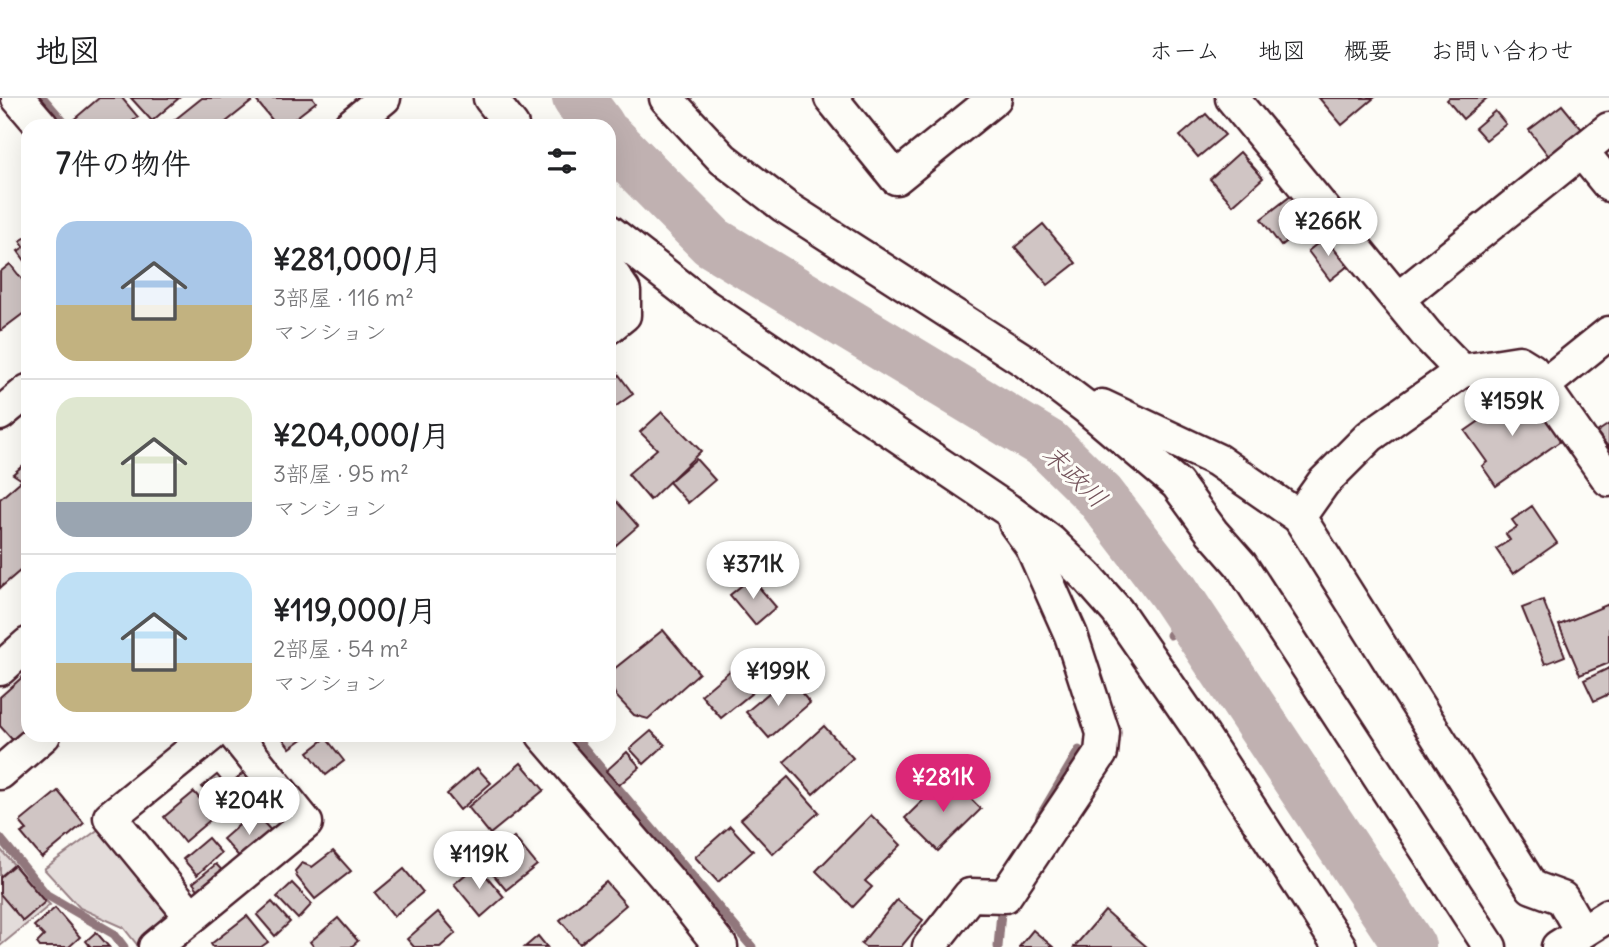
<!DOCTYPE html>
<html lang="ja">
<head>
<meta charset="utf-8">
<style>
  :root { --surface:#fff; --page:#f2f2f2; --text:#202124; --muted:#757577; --line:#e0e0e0; --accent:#db2777 }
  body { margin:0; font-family:Delius,"Klee One",sans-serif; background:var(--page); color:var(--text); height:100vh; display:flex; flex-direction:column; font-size:26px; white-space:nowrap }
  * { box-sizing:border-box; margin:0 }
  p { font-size:23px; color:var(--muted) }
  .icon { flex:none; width:38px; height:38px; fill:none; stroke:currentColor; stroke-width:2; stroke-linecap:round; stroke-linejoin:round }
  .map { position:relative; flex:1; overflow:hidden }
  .panel { position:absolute; left:21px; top:21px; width:595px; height:623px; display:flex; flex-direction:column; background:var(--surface); border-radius:21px; box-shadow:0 7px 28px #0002 }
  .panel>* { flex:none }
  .price { position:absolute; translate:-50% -60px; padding:0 16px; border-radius:24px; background:#fff; color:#222; font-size:23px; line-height:46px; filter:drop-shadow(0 2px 4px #0008) }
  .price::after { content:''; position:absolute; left:50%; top:42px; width:21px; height:16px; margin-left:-10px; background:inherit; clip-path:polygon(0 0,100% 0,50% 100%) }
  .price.current { background:var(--accent); color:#fff }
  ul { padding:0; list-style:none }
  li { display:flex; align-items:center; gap:21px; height:175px; padding:0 35px }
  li+li { border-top:2px solid var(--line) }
  li span { display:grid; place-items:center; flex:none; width:196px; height:140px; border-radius:21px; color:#555 }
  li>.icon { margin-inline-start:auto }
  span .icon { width:84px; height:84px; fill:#fffc; stroke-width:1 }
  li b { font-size:30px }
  h2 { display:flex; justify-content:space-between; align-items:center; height:84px; padding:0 35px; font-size:30px }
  header { display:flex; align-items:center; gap:42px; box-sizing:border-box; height:98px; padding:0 35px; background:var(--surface); border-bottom:2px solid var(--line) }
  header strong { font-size:33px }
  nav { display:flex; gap:38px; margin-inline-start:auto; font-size:24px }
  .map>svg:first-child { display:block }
  .green { fill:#e3dcda; stroke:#967e82; stroke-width:2 }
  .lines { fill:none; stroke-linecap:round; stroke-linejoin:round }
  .stream { stroke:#91777b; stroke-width:9 }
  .river { stroke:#c0b1b1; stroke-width:52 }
  .building { fill:#d0c5c4; stroke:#4a1f2b; stroke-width:2 }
  .minor-casing { stroke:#4a1f2b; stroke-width:37 }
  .minor { stroke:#fdfcf7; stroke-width:32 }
  .labels { text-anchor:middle; stroke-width:6; stroke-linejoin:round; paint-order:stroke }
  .water-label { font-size:26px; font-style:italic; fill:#73525a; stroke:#fdfcf7 }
</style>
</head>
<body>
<header>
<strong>地図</strong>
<nav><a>ホーム</a><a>地図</a><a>概要</a><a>お問い合わせ</a></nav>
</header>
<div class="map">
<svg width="1609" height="849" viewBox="0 0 1609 849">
  <rect width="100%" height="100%" fill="#fdfcf7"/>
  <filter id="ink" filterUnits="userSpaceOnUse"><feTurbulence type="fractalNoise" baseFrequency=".0143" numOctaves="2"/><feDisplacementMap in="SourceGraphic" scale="14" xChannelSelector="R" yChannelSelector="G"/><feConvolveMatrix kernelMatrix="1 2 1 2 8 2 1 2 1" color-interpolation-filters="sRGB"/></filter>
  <g filter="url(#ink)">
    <!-- green -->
    <g class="green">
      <polygon points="103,728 172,814 145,849 139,849 123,829 80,810 44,771"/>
      <polygon points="0,751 50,807 0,848"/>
    </g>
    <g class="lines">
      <!-- stream -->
      <g class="stream">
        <polyline points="43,0 67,28"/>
        <polyline points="1170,537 1187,515"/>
        <polyline points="573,637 752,849"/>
        <polyline points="1040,718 1079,652"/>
        <polyline points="0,740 47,797 114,836 124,849"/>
        <polyline points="998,849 1002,802"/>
      </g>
      <!-- river -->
      <g class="river">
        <polyline points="578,0 599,28"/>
        <polyline points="609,40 712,144 1048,347 1100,398 1173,493 1410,849"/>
      </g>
    </g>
    <!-- building -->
    <g class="building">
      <polygon points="99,0 122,0 138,19 130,25 132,28 77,28 72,23"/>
      <polygon points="131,0 179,0 152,23"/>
      <polygon points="202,0 313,0 316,4 285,28 277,28 255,1 221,28 167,28"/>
      <polygon points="1319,0 1374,0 1342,27"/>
      <polygon points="1449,0 1487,0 1463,21 1447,2"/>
      <polygon points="1562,7 1585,35 1551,61 1529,32"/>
      <polygon points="1495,13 1506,26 1486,42 1475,30"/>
      <polygon points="1206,16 1225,37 1198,59 1180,38"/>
      <polygon points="1240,54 1263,80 1233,107 1210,81"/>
      <polygon points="1292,97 1312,123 1281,148 1261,121"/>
      <polygon points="1043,126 1076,165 1048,187 1015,149"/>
      <polygon points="28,138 28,167 18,153 24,149 20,143"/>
      <polygon points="1326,139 1349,167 1330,182 1308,153"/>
      <polygon points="10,166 28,189 28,212 0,233 0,174"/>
      <polygon points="614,270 633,296 609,313 609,273"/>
      <polygon points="1517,297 1528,312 1537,306 1562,342 1496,388 1482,368 1487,364 1465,333"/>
      <polygon points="662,314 701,353 650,402 628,376 657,351 640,334"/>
      <polygon points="1609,326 1609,350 1597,334"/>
      <polygon points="696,361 715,382 688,405 669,384"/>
      <polygon points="28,363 28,466 0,490 0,401 22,382 13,376"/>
      <polygon points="609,395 638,428 609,453"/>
      <polygon points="1532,408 1557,445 1513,476 1496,451 1510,442 1506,436 1517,429 1512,422"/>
      <polygon points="751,480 776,509 755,527 730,497"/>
      <polygon points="1543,502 1565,558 1545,566 1522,510"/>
      <polygon points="1609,506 1609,565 1580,577 1559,527"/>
      <polygon points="663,532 699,575 648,621 634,617 616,598 611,588 609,575"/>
      <polygon points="738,566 758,590 721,620 701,597"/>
      <polygon points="1609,570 1609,596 1594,603 1584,582"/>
      <polygon points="28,574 28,637 18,648 0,628 0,599"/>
      <polygon points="788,579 810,605 769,640 746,614"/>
      <polygon points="824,628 853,660 813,696 784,664"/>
      <polygon points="651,633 665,647 644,666 630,651"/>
      <polygon points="280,637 308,637 290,650"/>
      <polygon points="326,640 344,663 326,677 308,654"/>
      <polygon points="627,654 640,669 619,687 606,673"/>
      <polygon points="521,665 544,692 490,736 468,709"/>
      <polygon points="477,670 491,685 460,712 447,696"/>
      <polygon points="247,672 259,687 248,696 236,681"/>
      <polygon points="217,677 234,697 219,709 202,689"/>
      <polygon points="948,678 981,711 938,753 905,720"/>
      <polygon points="788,679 819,714 773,756 741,721"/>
      <polygon points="58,693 84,725 42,760 21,735 27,732 20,724"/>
      <polygon points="194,694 215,718 184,744 164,719"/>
      <polygon points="254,714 275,737 245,765 223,741"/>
      <polygon points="871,717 901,747 865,783 872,789 853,809 816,773"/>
      <polygon points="730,728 753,753 718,784 695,759"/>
      <polygon points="514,739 537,767 506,792 483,764"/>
      <polygon points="208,740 221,755 197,777 183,761"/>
      <polygon points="333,753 351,773 315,801 297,779 295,773 302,765 312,769"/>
      <polygon points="216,766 228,779 204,799 193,785"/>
      <polygon points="14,767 45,804 23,823 0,796 0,779"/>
      <polygon points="477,767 504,799 481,819 454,786"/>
      <polygon points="404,771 423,794 394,818 375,795"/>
      <polygon points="606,784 626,807 580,846 560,822"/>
      <polygon points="292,785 312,806 298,821 277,799"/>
      <polygon points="897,802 923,822 901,849 865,849 861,846"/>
      <polygon points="272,804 290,824 275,838 257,817"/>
      <polygon points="55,810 80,839 69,849 40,849 37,845 44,838 34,828"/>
      <polygon points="1105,813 1147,849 1074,849"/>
      <polygon points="438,814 456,835 440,849 414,849 407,841"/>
      <polygon points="247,818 268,844 261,849 213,849 211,846"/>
      <polygon points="338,820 358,843 351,849 314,849 310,844"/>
      <polygon points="1033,832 1053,849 1019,849"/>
      <polygon points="96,834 109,849 88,849 90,848 86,843"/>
      <polygon points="538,838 547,849 525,849"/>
    </g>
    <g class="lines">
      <defs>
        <g id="minor">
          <polyline points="18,0 42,28"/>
          <polyline points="490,0 512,28"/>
          <polyline points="666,0 723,61 784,108 1025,263 1087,310 1177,386 1212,434 1241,467 1490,849"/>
          <polyline points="831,0 896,80 995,0"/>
          <polyline points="1232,0 1427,237 1462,273 1519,264 1532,272 1609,382"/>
          <polyline points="350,28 384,0"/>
          <polyline points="1582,54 1609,87"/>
          <polyline points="609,133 704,207 1008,412 1050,443 1088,480 1117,513 1200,633 1340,849"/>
          <polyline points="609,171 624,193 624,217 609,229"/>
          <polyline points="1399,200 1609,31"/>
          <polyline points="1543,288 1609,235"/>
          <polyline points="1102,308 1217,362 1299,419 1532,789 1562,800 1573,819"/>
          <polyline points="0,316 28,293"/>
          <polyline points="1299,419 1323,385 1370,338 1462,273"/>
          <polyline points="0,571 28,546"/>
          <polyline points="543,637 668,782 721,849"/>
          <polyline points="0,675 44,637"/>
          <polyline points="191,818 110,719 211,637"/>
          <polyline points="155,849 306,725 235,637"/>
          <polyline points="929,849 970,797 1005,798 1101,655 1103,635 1071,537 1031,447 1015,425"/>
          <polyline points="1558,849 1609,817"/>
        </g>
      </defs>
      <!-- minor casing -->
      <use href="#minor" class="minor-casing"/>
      <!-- minor -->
      <use href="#minor" class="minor"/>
    </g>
  </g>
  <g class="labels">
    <!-- water labels -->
    <g class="water-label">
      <text transform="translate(1075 378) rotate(44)" y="9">末政川</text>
    </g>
  </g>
</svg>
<b class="price" style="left:1328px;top:160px">¥266K</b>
<b class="price" style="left:1512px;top:340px">¥159K</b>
<b class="price" style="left:753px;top:503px">¥371K</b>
<b class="price" style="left:778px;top:610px">¥199K</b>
<b class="price current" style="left:943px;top:716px">¥281K</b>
<b class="price" style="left:249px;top:739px">¥204K</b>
<b class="price" style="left:479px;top:793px">¥119K</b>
<section class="panel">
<h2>7件の物件<svg class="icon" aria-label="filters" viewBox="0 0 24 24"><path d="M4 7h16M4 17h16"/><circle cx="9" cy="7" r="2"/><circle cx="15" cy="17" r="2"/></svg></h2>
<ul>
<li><span style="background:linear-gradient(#a9c7e8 60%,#c2b280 0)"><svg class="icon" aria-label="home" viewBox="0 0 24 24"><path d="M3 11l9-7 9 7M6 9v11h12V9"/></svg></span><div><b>¥281,000/月</b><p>3部屋 · 116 m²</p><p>マンション</p></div></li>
<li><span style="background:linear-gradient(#dfe7d0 75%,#9aa5b1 0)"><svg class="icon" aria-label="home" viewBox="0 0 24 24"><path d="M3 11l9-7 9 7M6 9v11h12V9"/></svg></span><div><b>¥204,000/月</b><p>3部屋 · 95 m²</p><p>マンション</p></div></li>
<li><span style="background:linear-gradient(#bfe0f5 65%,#c2b280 0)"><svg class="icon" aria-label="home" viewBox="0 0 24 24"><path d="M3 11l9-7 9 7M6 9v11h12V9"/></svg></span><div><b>¥119,000/月</b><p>2部屋 · 54 m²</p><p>マンション</p></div></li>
</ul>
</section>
</div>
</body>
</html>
